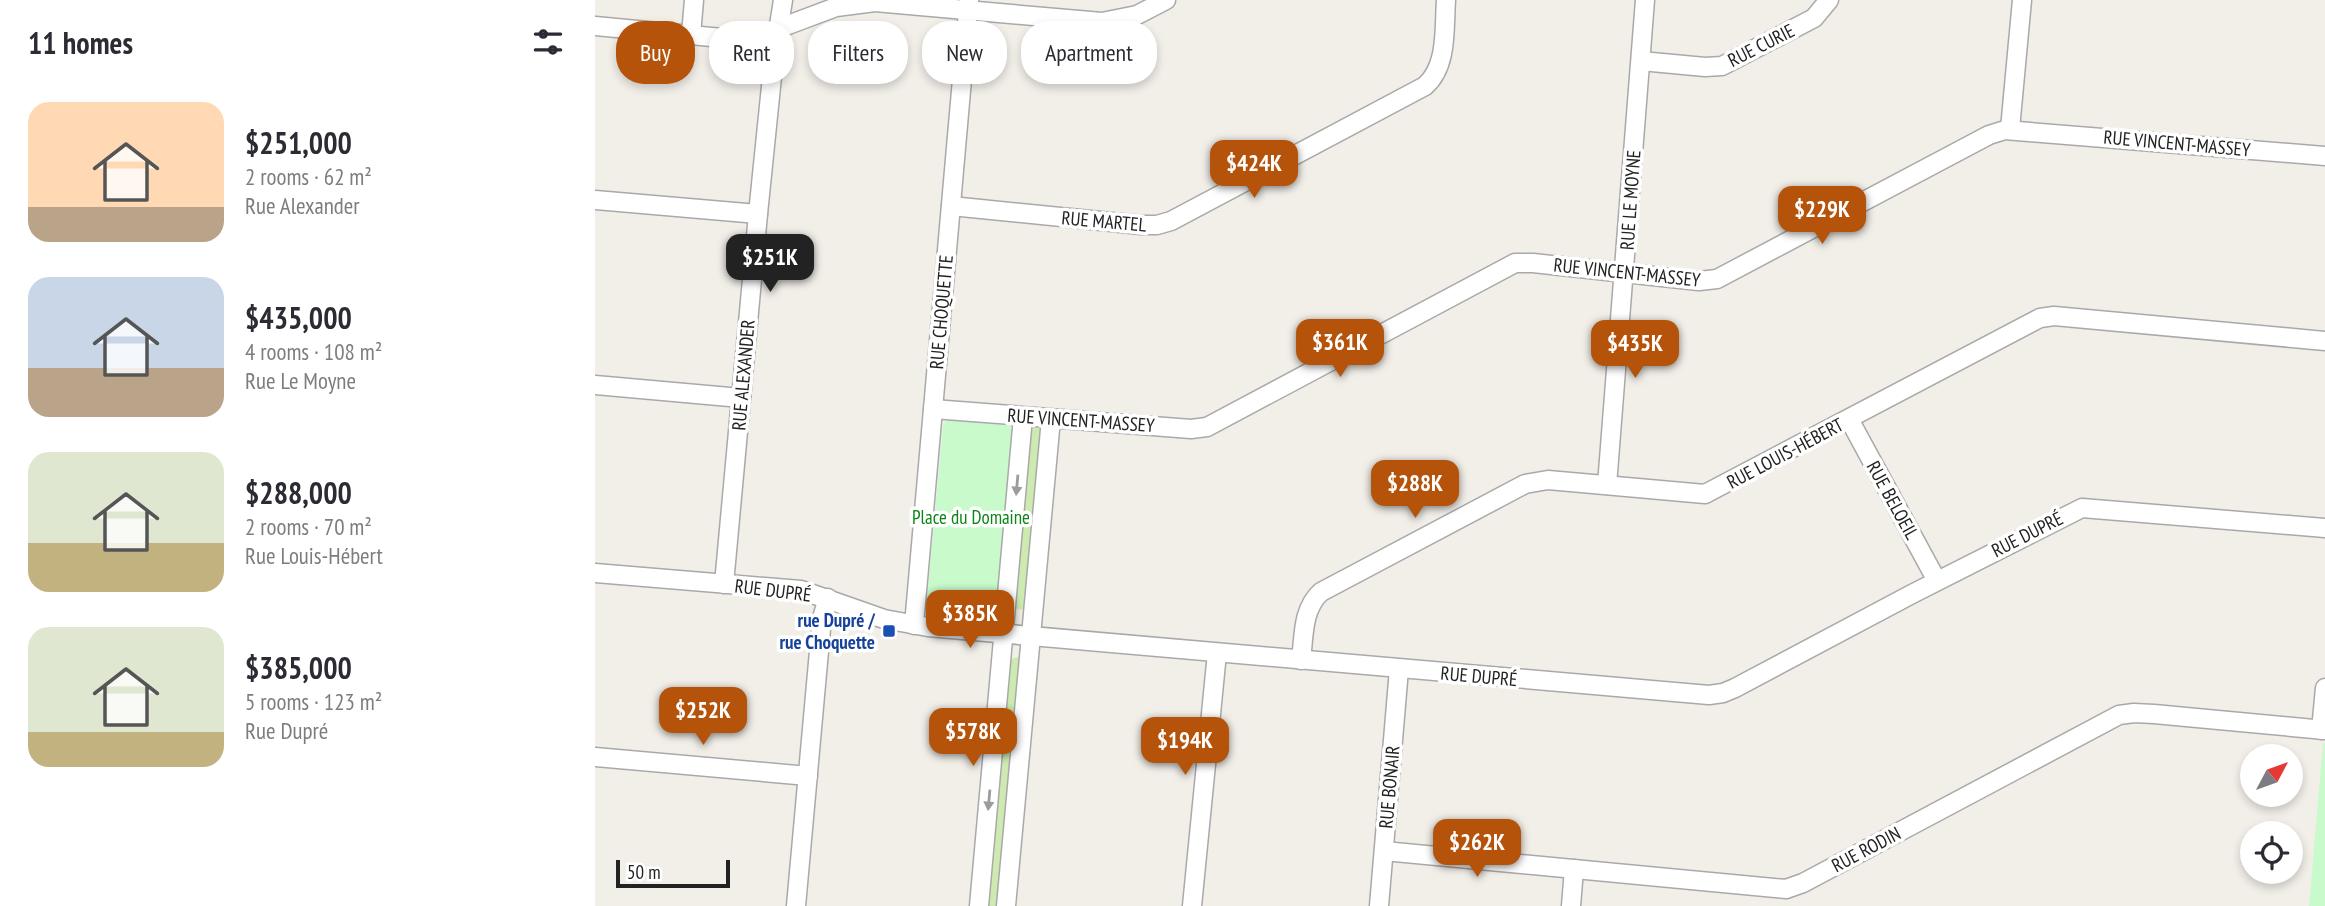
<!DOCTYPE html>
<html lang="en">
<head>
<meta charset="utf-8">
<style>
  :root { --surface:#fff; --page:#f2f2f3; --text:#2b2b33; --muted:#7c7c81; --accent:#b45309 }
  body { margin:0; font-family:"PT Sans Narrow",sans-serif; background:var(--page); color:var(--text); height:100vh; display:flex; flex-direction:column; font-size:26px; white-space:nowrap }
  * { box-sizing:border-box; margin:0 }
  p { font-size:23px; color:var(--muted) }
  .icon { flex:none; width:38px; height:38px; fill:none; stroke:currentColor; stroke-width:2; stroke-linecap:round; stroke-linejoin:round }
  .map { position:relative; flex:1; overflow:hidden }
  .side { display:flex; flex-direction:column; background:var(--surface); width:595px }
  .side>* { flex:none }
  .top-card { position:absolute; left:21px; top:21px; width:665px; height:63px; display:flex; gap:14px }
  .needle { width:46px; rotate:49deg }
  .tools { position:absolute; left:1645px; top:744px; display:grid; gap:14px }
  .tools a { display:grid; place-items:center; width:63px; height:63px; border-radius:50%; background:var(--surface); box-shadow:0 4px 10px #0003; font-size:35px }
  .scale { position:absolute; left:21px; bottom:18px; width:114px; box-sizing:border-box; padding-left:7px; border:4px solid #222; border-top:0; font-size:19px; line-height:24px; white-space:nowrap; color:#222; -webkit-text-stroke:5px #fff; paint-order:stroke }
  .price { position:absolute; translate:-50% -60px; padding:0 16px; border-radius:14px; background:var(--accent); color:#fff; font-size:23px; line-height:46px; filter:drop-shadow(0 2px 4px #0008) }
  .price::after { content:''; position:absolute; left:50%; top:42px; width:21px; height:16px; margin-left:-10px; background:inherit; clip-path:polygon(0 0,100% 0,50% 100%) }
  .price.selected { background:#222; color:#fff }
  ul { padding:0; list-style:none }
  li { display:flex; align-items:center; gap:21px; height:175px; padding:0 28px }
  li span { display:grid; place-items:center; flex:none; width:196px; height:140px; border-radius:21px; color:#555 }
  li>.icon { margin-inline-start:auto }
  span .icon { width:84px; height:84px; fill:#fffc; stroke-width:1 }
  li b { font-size:30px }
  h2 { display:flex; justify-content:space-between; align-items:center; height:84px; padding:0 28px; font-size:30px }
  .tag { padding:0 24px; border-radius:28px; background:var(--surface); box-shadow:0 4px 10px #0003; font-size:24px; line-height:63px }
  .tag.selected { background:var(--accent); color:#fff }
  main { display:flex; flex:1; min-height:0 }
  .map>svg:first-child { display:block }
  .grass { fill:#cdebb0 }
  .park { fill:#c8facc }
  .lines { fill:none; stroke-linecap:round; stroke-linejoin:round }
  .minor-casing { stroke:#a9a9a9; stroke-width:21 }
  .minor { stroke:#fff; stroke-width:18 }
  .oneway { fill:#9c9c9c }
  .transit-dot { fill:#1a4fb4; stroke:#fff; stroke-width:2.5 }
  .labels { text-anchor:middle; stroke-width:7; stroke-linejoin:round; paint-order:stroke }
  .street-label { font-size:19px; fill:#222; stroke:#fff }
  .park-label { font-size:19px; fill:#0c8416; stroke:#fff }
  .transit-label { font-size:19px; font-weight:bold; fill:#164399; stroke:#fff; text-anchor:end }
</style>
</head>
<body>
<main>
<section class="side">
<h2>11 homes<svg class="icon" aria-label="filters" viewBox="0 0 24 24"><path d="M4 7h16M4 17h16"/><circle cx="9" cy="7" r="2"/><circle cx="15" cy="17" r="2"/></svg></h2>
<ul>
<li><span style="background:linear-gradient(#ffd9b3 75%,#b9a48a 0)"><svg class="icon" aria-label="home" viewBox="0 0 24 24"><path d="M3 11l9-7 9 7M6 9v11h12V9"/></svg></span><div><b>$251,000</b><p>2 rooms · 62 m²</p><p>Rue Alexander</p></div></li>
<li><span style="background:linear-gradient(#c9d6e8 65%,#b9a48a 0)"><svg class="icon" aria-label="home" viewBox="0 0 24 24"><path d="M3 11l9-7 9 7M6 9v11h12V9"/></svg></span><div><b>$435,000</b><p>4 rooms · 108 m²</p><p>Rue Le Moyne</p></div></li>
<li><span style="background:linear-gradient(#dfe7d0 65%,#c2b280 0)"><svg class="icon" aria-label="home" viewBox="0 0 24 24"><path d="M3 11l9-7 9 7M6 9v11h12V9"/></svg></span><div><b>$288,000</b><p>2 rooms · 70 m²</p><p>Rue Louis-Hébert</p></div></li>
<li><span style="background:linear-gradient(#dfe7d0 75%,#c2b280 0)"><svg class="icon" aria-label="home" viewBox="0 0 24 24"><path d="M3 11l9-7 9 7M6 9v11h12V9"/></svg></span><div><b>$385,000</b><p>5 rooms · 123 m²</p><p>Rue Dupré</p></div></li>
</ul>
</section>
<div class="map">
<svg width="1730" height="906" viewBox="0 0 1730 906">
  <rect width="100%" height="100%" fill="#f2efe9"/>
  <!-- grass -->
  <g class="grass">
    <polygon points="444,425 447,427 430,610 422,609 420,603 435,431 439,426"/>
    <polygon points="424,657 427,659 407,906 393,906 415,662 418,658"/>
  </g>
  <!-- park -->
  <g class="park">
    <polygon points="358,418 412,423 418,430 403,610 391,618 343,613 336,609 332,600 348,426 351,421"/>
    <polygon points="1728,743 1730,743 1730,906 1714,906"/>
  </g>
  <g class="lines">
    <defs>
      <g id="minor">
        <polyline points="0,26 127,38 149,37 177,31 241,7 280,2 507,22 542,15 571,0"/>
        <polyline points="96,35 99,0"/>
        <polyline points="1046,61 1110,67 1127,66 1219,18 1234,0"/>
        <polyline points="1415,129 1427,0"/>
        <polyline points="0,200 163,214"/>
        <path d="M356,206L546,225H562L576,221L830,86C853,66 849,28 851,0"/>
        <polyline points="0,385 146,398"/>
        <polyline points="338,409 596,429 612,427 920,263 938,263 1104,281 1122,279 1394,135 1410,130 1730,156"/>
        <polyline points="1254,419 1342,581"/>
        <polyline points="1012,485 1050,0"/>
        <polyline points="0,573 206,590 289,619 333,627 1114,695 1128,693 1140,688 1317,594 1487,508 1730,528"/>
        <polyline points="129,584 163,214 179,57 188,0"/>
        <polyline points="319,625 374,0"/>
        <path d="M706,660C709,637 707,609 726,592L930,484L953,480L1110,494L1445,318L1459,316L1730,341"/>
        <polyline points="1726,730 1730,688"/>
        <polyline points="0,757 213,776"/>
        <polyline points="789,851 1191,889 1208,883 1524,715 1539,713 1559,714 1730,730"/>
        <polyline points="201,906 227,618 233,598"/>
        <polyline points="384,906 428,417"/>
        <polyline points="411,906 456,419"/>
        <polyline points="597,906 622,653"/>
        <polyline points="784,906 804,669"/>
        <polyline points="976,906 979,869"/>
      </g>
    </defs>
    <!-- minor casing -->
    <use href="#minor" class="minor-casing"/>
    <!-- minor -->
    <use href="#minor" class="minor"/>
  </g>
  <!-- one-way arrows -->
  <defs><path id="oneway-solid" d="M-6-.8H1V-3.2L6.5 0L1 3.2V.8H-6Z" transform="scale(1.75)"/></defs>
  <g class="oneway">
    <use href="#oneway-solid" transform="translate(422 485) rotate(95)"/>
    <use href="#oneway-solid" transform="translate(394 800) rotate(95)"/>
  </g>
  <!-- markers -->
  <rect class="transit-dot" x="287" y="624" width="14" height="14" rx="3.5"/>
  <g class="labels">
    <!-- street labels -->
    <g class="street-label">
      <text transform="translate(1166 45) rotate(-27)" y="7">RUE CURIE</text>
      <text transform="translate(1582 143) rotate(5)" y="7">RUE VINCENT-MASSEY</text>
      <text transform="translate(1035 200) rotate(-86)" y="7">RUE LE MOYNE</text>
      <text transform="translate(509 221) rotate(5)" y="7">RUE MARTEL</text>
      <text transform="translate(1032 272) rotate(6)" y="7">RUE VINCENT-MASSEY</text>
      <text transform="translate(346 312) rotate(-85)" y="7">RUE CHOQUETTE</text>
      <text transform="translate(148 375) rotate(-85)" y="7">RUE ALEXANDER</text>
      <text transform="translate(486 420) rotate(4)" y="7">RUE VINCENT-MASSEY</text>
      <text transform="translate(1190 453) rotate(-28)" y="7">RUE LOUIS-HÉBERT</text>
      <text transform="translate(1298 500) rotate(61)" y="7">RUE BELOEIL</text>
      <text transform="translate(1432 534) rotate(-27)" y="7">RUE DUPRÉ</text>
      <text transform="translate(178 590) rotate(7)" y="7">RUE DUPRÉ</text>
      <text transform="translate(884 676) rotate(5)" y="7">RUE DUPRÉ</text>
      <text transform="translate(794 787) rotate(-85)" y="7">RUE BONAIR</text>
      <text transform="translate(1271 849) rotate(-28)" y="7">RUE RODIN</text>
    </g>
    <!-- park labels -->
    <g class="park-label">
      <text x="376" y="524">Place du Domaine</text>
    </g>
    <!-- transit labels -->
    <g class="transit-label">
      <text x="280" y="627">rue Dupré /<tspan x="280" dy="22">rue Choquette</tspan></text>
    </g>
  </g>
</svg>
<div class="tools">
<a><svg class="needle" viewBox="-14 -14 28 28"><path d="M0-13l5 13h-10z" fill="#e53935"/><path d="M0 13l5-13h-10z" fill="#7c7c81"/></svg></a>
<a><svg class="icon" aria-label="locate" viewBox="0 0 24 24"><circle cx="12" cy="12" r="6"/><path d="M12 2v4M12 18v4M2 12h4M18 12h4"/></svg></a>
</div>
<div class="scale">50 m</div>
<b class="price" style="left:659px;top:200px">$424K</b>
<b class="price" style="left:1227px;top:246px">$229K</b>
<b class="price selected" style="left:175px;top:294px">$251K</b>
<b class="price" style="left:745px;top:379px">$361K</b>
<b class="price" style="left:1040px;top:380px">$435K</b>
<b class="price" style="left:820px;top:520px">$288K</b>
<b class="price" style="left:375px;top:650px">$385K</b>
<b class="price" style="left:108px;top:747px">$252K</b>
<b class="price" style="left:378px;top:768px">$578K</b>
<b class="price" style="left:590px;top:777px">$194K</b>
<b class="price" style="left:882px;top:879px">$262K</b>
<div class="top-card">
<a class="tag selected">Buy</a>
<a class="tag">Rent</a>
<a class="tag">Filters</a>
<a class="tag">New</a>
<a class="tag">Apartment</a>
</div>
</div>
</main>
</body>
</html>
